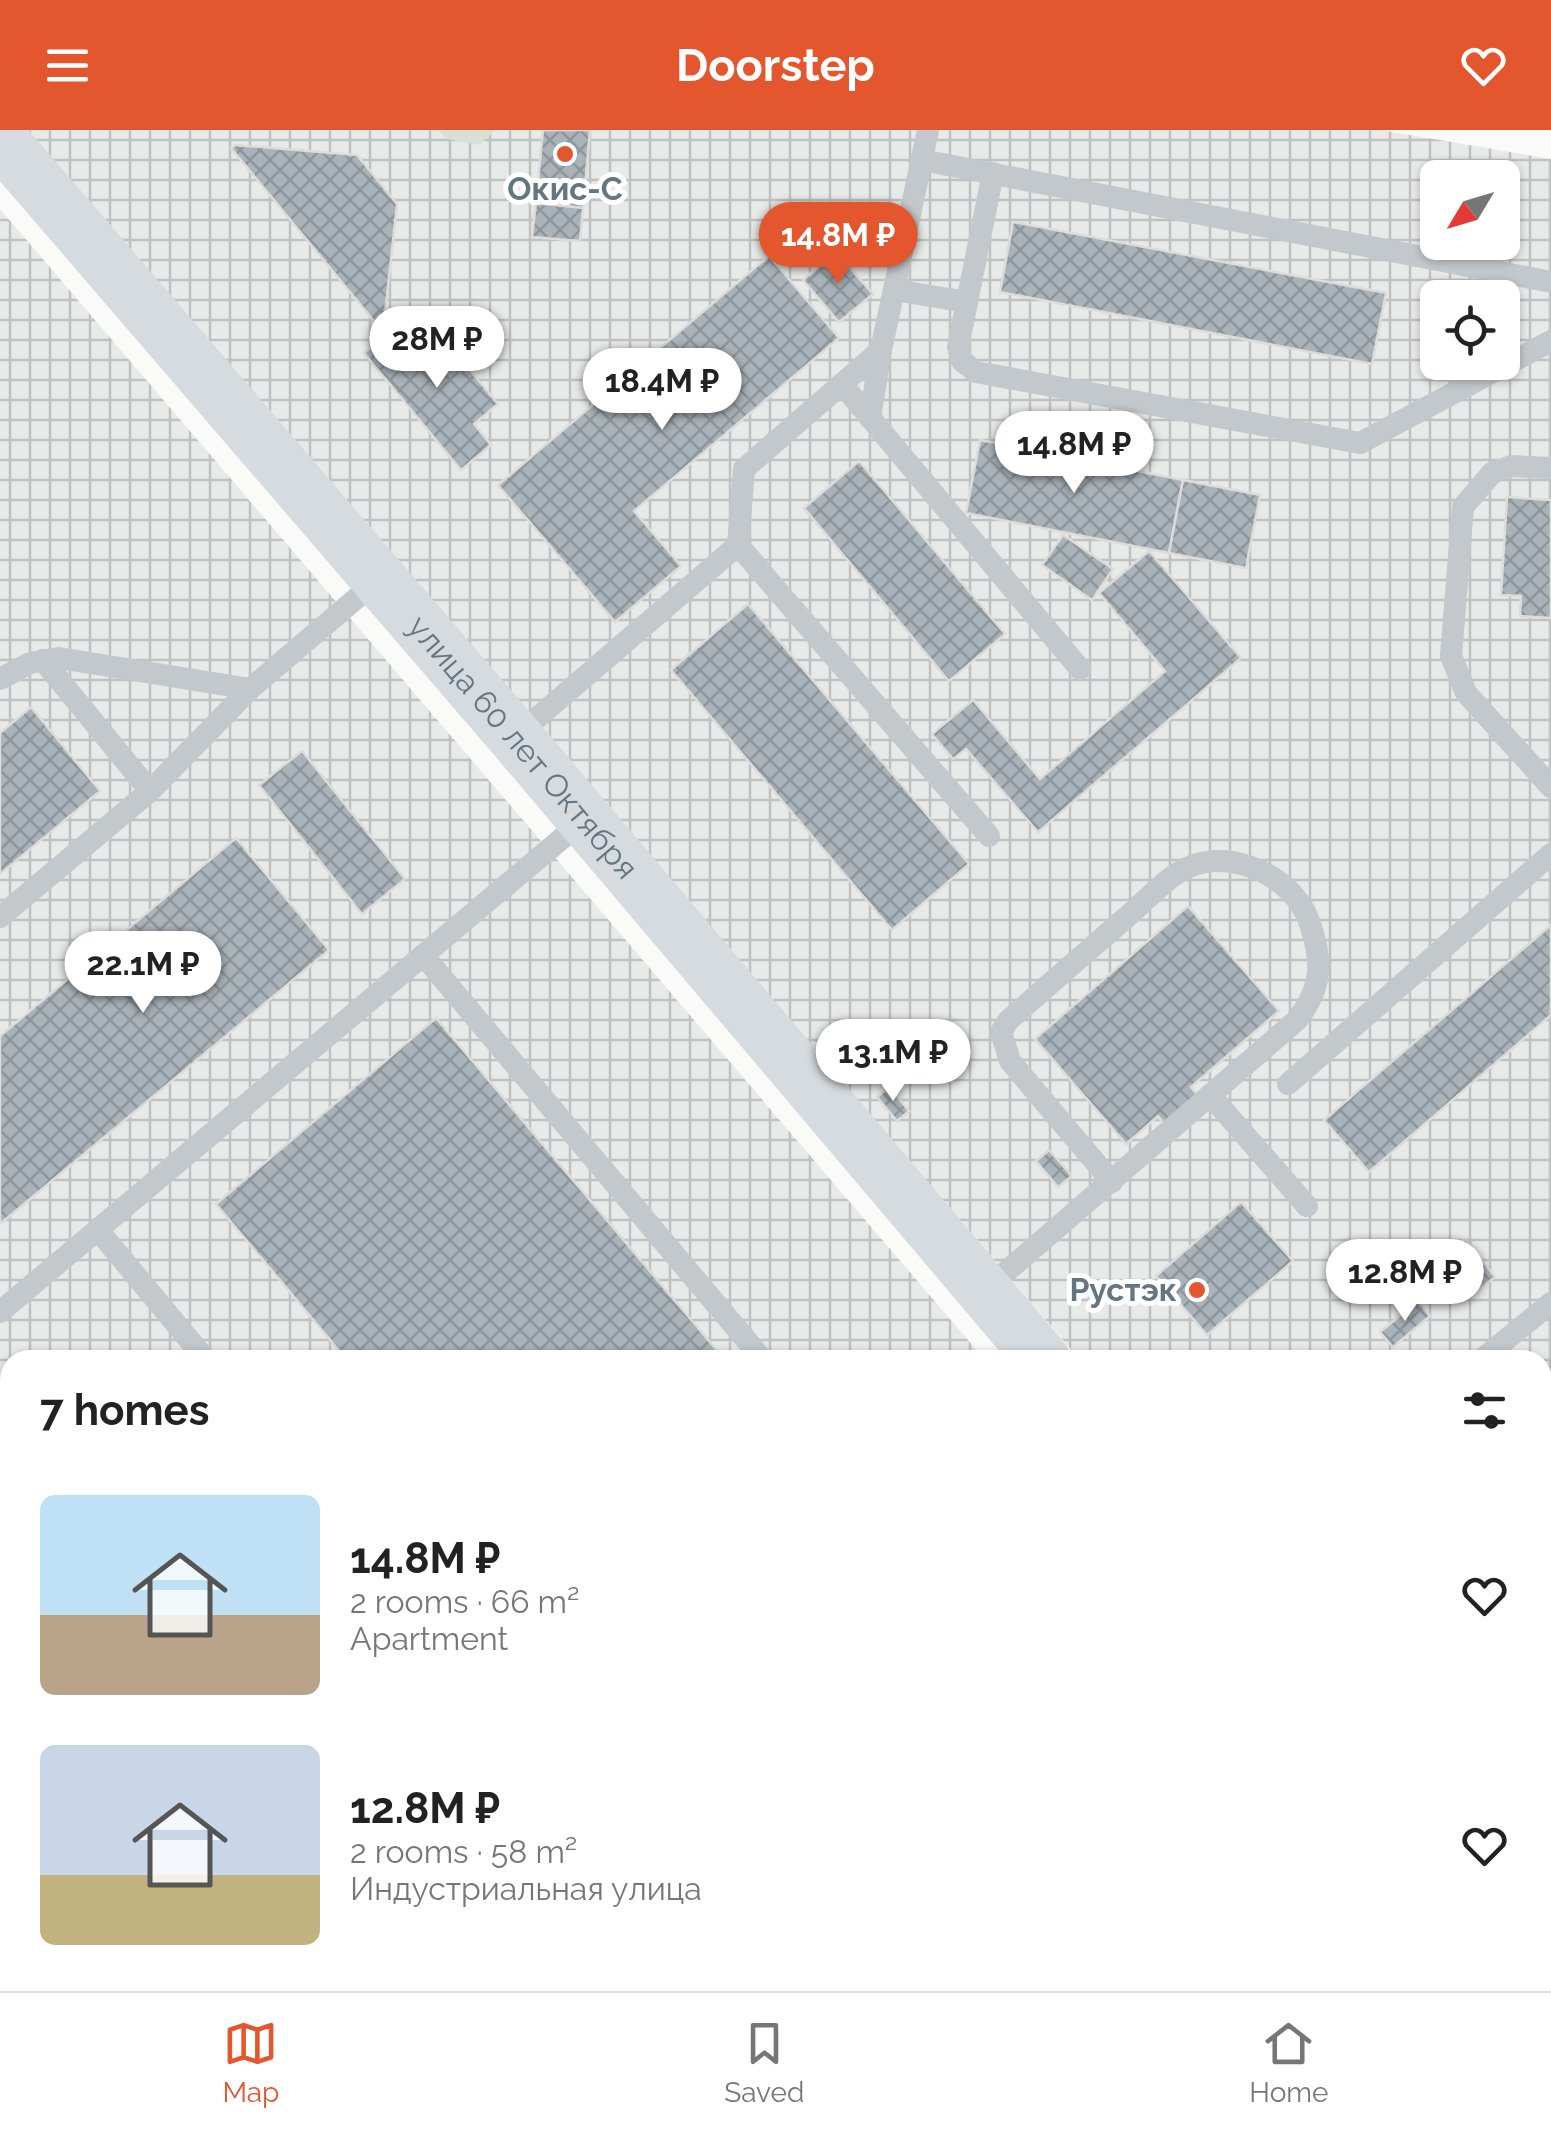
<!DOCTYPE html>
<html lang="en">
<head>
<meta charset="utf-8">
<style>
  :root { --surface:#fff; --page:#f6f6f6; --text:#222; --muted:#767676; --line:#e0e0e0; --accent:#e4572e }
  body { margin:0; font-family:Raleway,sans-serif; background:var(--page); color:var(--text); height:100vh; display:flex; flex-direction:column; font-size:38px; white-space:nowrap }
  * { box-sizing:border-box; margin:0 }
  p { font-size:32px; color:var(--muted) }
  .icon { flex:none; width:55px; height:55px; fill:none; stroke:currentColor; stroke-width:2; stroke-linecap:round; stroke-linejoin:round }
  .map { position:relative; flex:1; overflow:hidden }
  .drawer { position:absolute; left:0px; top:1220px; width:1552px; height:642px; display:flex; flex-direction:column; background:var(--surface); border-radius:30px 30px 0 0; box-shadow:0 2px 8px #0004 }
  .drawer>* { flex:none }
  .needle { width:65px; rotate:232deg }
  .tools { position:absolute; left:1420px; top:30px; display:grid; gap:20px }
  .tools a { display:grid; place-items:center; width:100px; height:100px; border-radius:15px; background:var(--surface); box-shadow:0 2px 8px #0004; font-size:50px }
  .price { position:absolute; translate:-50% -85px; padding:0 22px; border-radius:35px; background:#fff; color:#222; font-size:32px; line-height:65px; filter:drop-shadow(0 2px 5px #0008) }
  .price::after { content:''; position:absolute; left:50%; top:60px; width:30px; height:22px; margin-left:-15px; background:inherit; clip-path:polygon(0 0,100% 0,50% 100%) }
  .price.current { background:var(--accent); color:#fff }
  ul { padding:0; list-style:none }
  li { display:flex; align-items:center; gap:30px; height:250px; padding:0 40px }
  li span { display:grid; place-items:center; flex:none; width:280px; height:200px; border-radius:15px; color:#555 }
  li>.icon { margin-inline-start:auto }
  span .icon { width:120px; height:120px; fill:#fffc; stroke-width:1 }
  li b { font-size:42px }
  h2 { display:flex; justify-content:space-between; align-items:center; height:120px; padding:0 40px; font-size:42px }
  header { display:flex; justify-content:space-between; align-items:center; height:130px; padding:0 40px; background:var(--accent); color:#fff; font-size:45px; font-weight:700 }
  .menu { display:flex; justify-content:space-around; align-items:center; height:140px; border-top:2px solid var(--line); background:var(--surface); font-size:28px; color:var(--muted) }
  .menu a { display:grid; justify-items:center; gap:5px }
  .menu .current { color:var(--accent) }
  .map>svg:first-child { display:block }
  .industrial { fill:url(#industrial-grid); fill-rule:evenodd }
  .grass { fill:url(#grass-tufts) }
  .building { fill:url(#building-cross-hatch); stroke:#dcdcda; stroke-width:2.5 }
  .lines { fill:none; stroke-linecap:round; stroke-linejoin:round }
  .service { stroke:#c3c8cc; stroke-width:22 }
  .minor { stroke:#c3c8cc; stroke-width:45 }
  .secondary { stroke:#d6dbdf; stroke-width:55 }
  .poi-dot { fill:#e4572e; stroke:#fff; stroke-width:4 }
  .labels { text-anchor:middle; stroke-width:10; stroke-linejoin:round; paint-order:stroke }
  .poi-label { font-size:32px; font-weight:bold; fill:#657683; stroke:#fff }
  .street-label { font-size:32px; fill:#657683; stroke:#fff }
</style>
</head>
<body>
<header><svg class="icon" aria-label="menu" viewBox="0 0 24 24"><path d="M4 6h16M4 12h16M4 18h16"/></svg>Doorstep<svg class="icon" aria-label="heart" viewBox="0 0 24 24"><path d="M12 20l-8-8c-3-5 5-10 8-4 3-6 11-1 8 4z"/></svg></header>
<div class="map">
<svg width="1551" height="1861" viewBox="0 0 1551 1861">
  <defs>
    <pattern id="industrial-grid" width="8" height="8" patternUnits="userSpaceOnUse" patternTransform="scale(2.5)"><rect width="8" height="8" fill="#e8e9e9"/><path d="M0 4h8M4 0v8" fill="none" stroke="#c0c1c2"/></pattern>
    <pattern id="grass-tufts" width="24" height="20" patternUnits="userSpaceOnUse" patternTransform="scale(2.5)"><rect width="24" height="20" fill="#dadfd7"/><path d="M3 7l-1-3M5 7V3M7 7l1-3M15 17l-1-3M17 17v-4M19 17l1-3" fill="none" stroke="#b4b9b4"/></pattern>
    <pattern id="building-cross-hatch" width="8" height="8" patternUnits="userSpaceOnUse" patternTransform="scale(2.5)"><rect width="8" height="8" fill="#aab3b9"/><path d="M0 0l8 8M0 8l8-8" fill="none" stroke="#8e969c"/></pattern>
  </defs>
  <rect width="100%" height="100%" fill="#fafaf8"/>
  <!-- industrial -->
  <g class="industrial">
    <path d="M27,0H1381L1551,29V1361L1543,1368L1542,1230H1080ZM1438,48H1502V112H1438ZM1438,168H1502V232H1438Z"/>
    <polygon points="0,79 985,1230 10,1230 10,1852 931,1853 921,1861 0,1861"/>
  </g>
  <!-- grass -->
  <polygon class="grass" points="438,0 494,0 494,1 480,15 447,9"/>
  <!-- building -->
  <g class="building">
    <polygon points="543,0 590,0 583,78 536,73"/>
    <polygon points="235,15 357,25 397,74 383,202 231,18"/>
    <polygon points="536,73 583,78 580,111 532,107"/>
    <polygon points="1013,92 1386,163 1372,234 1000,162"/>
    <polygon points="836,122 873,164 839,192 803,150"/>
    <polygon points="769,126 839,208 634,381 681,436 615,492 498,355"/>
    <polygon points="394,198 411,218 435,198 498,274 474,294 491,315 461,340 364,223"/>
    <polygon points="980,310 1183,350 1169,423 966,383"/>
    <polygon points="859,331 1005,504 949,551 804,378"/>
    <polygon points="1183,350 1260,365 1246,438 1169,423"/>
    <polygon points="1507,367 1551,370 1551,488 1520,486 1521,466 1501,465"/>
    <polygon points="1063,405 1113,439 1092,470 1042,435"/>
    <polygon points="1149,421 1241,528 1038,702 966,619 953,629 932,604 973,570 1040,649 1165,541 1099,463"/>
    <polygon points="748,474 969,734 892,800 671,540"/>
    <polygon points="31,577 100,661 0,744 0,603"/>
    <polygon points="302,621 405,749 362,784 259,655"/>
    <polygon points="236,708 329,820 0,1094 0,906"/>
    <polygon points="1188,776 1279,881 1191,957 1199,967 1166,996 1158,986 1126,1014 1035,909"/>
    <polygon points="1551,795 1551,885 1369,1042 1324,990"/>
    <polygon points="436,888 725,1230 347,1230 216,1074"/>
    <polygon points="889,957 909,981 897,991 877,967"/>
    <polygon points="1049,1020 1072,1046 1058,1057 1036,1031"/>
    <polygon points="1241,1072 1293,1131 1207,1205 1156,1146"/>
    <polygon points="1465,1109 1495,1147 1465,1170 1436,1132"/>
    <polygon points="1418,1171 1430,1186 1393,1217 1380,1202"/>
    <polygon points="0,1486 10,1498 10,1547 0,1555"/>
    <polygon points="123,1852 191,1852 181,1861 130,1861"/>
  </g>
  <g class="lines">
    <!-- service -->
    <g class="service">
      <polyline points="922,30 1551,152"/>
      <polyline points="993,43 958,217 962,231 976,242 1360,313 1551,211"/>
      <polyline points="894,160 967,172"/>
      <polyline points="842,254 1080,539"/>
      <polyline points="870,288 881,220"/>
      <polyline points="1551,338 1511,336 1492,343 1463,377 1451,526 1466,563 1551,657"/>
      <polyline points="738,415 989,706"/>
      <polyline points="43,530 150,661"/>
      <polyline points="0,549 30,533 59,528 250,559"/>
      <polyline points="515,607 738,415 744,339 881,220 928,0"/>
      <polyline points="0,787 150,661 250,559 379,449"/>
      <polyline points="423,825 763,1230"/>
      <polyline points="1288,954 1551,724"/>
      <polyline points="1211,966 1307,1076"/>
      <polyline points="98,1100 206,1230"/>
      <path d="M984,1161L1297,890C1323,857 1323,831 1309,791C1293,747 1233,718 1189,737C1166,747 1148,769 1129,785C1089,820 1048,855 1008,891L1001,902L1010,931L1112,1052"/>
      <polyline points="0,1182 585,689"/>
      <polyline points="1481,1230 1551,1173"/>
      <polyline points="0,1352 10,1364"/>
      <polyline points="0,1685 10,1682"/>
      <polyline points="1397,1852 1407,1861"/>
      <polyline points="253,1861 256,1852"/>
      <polyline points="1536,1861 1551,1848"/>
    </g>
    <!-- minor -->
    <polyline class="minor" points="1542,1565 1551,1575"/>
    <!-- secondary -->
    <g class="secondary">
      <path id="s1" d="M0,9L515,607L1043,1230"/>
      <polyline points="1542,1438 1551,1430"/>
      <polyline points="1042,1861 1052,1852"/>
    </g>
  </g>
  <!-- markers -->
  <g class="poi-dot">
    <circle cx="565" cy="24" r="10"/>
    <circle cx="1197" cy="1160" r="10"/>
  </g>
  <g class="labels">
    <!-- poi labels -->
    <g class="poi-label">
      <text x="565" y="70">Окис-С</text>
      <text x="1177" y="1171" text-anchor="end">Рустэк</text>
    </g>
    <!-- street labels -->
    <g class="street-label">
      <text dy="11" stroke="none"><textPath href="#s1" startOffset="802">улица 60 лет Октября</textPath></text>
    </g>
  </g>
</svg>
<div class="tools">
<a><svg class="needle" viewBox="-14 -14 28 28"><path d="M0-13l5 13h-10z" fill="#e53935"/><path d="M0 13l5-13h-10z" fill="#767676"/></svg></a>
<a><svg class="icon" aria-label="locate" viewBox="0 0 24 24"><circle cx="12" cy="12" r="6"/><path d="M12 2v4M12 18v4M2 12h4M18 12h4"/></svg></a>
</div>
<b class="price current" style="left:838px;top:157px">14.8M ₽</b>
<b class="price" style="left:437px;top:261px">28M ₽</b>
<b class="price" style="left:662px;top:303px">18.4M ₽</b>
<b class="price" style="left:1074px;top:366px">14.8M ₽</b>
<b class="price" style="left:143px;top:886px">22.1M ₽</b>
<b class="price" style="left:893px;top:974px">13.1M ₽</b>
<b class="price" style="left:1405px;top:1194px">12.8M ₽</b>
<section class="drawer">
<h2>7 homes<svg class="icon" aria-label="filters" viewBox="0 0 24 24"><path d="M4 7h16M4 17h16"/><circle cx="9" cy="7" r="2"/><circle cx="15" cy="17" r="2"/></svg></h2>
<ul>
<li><span style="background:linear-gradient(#bfe0f5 60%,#b9a48a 0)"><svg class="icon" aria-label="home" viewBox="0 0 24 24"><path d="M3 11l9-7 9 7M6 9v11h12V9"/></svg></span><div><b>14.8M ₽</b><p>2 rooms · 66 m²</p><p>Apartment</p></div><svg class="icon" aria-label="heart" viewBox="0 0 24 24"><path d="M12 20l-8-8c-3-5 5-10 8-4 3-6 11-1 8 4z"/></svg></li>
<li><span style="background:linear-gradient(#c9d6e8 65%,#c2b280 0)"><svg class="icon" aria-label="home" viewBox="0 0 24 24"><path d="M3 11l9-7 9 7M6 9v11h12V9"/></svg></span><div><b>12.8M ₽</b><p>2 rooms · 58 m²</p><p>Индустриальная улица</p></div><svg class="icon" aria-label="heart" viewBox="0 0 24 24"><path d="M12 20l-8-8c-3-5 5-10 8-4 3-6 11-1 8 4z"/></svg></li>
</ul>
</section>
</div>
<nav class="menu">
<a class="current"><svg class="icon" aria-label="map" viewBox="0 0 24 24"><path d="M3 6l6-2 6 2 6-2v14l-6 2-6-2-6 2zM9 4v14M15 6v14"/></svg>Map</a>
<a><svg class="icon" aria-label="saved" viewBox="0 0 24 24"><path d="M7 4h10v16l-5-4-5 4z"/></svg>Saved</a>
<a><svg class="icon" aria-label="home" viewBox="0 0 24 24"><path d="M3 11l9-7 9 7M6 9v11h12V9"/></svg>Home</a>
</nav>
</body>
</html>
